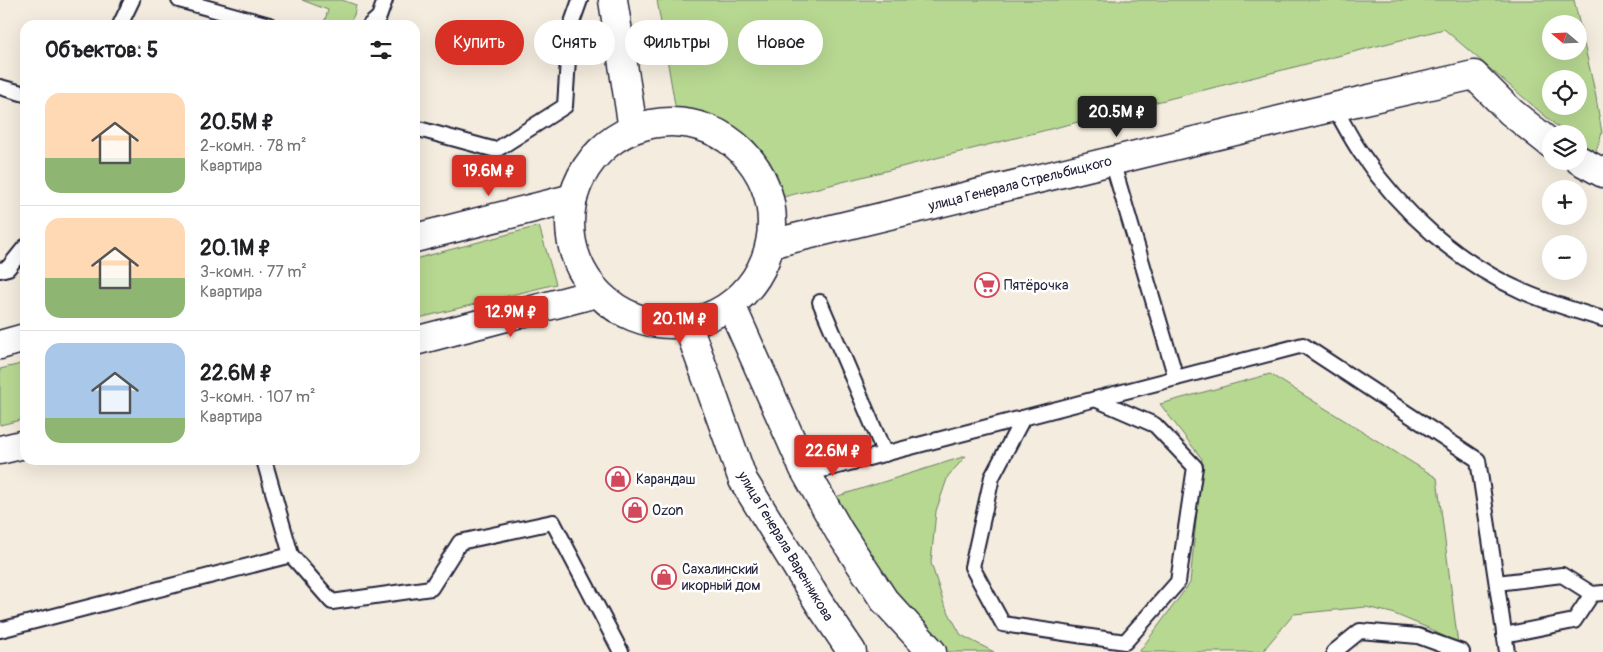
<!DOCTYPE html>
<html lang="ru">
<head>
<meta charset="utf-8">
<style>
  :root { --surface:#fff; --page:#f6f6f6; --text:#202124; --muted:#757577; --line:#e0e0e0; --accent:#d93025 }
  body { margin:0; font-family:Pangolin,sans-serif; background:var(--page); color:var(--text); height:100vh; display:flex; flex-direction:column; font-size:19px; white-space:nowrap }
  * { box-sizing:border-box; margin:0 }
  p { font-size:16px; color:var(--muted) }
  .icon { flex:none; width:28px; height:28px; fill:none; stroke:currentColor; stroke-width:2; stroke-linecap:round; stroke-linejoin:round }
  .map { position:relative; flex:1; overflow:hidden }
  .drawer { position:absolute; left:20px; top:20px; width:400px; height:445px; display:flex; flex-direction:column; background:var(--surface); border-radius:15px; box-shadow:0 5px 20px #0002 }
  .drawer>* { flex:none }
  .top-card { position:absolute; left:435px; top:20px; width:475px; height:45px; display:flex; gap:10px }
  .needle { width:32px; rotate:289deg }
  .tools { position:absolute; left:1542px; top:15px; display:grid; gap:10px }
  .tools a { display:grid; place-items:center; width:45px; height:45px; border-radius:50%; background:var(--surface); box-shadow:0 5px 20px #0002; font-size:25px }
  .price { position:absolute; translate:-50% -42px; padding:0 11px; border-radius:5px; background:var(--accent); color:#fff; font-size:16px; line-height:32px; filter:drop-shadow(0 1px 2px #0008) }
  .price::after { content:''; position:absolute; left:50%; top:30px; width:15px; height:11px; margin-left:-8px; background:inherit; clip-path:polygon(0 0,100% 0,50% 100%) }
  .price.on { background:#222; color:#fff }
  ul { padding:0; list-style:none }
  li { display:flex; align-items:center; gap:15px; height:125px; padding:0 25px }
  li+li { border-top:1px solid var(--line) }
  li span { display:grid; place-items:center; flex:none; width:140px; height:100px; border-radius:15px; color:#555 }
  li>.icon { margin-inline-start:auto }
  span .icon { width:60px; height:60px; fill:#fffc; stroke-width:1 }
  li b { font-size:21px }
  h2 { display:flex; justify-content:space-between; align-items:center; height:60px; padding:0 25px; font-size:21px }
  .chip { padding:0 18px; border-radius:22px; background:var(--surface); box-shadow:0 5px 20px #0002; font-size:18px; line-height:45px }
  .chip.on { background:var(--accent); color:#fff }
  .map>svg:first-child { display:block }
  .green { fill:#b7d891; stroke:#6c7d66; fill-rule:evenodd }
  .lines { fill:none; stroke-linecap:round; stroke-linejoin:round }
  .service-casing { stroke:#22223b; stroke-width:18 }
  .minor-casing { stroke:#22223b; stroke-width:31 }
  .service { stroke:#fff; stroke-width:14 }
  .minor { stroke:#fff; stroke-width:28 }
  .labels { text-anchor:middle; stroke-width:5; stroke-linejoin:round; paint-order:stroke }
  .street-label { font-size:14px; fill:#22223b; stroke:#fff }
  .poi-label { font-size:14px; fill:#22223b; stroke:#fff; text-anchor:start }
</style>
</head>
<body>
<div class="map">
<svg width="1603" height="652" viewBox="0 0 1603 652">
  <rect width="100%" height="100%" fill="#f4ecde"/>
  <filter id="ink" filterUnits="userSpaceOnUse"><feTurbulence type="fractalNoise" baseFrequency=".02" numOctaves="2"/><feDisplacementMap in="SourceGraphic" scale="10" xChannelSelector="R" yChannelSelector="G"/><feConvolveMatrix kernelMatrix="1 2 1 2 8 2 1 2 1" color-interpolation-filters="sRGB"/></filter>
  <g filter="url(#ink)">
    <!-- green -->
    <g class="green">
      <polygon points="302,0 342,0 356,5 354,15 349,24 330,25 324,23 328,10"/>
      <path d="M657,0H1574L1595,92L1602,133L1595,154L1586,151L1579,145V134H1566L1444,29L783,197L757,146L707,115L676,111ZM1551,24H1579V51H1551ZM1551,79H1579V106H1551Z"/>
      <polygon points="539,226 556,284 415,319 415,259"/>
      <polygon points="25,363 25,419 0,425 0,369"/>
      <polygon points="1270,374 1437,478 1458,644 1428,628 1392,613 1366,607 1294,614 1266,647 1264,652 1139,652 1190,583 1202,459 1160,404"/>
      <polygon points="966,456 948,476 936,511 931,563 944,604 961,635 994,652 945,652 908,612 835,497"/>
    </g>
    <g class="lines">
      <defs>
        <g id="service">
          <polyline points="179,0 269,25"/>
          <polyline points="120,25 132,0"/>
          <polyline points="370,25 379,17 385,0"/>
          <polyline points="0,87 25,94"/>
          <path d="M1334,107C1343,122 1351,139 1361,153C1401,212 1458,263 1524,292C1549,303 1576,311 1603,319"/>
          <polyline points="415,128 496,150 565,106 570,28 580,0"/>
          <polyline points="1112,161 1176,378"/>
          <polyline points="0,270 8,268 25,247"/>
          <polyline points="820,302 885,454"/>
          <polyline points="1023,418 992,477 972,567 1003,624 1125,642 1178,582 1195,467 1155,425 1095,399"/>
          <polyline points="807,474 1303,345 1478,460 1507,652"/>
          <polyline points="291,555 332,602 431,588 460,542 553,522 621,652"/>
          <polyline points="1497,583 1562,575 1592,594"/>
          <polyline points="0,630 291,555 264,460"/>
          <polyline points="1504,635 1574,621 1592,594 1603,593"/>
          <polyline points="1334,652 1360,631 1418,636 1462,652"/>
        </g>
        <g id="minor">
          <polyline points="613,0 633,129"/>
          <circle cx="671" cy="223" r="101"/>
          <polyline points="1579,160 1603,173"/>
          <polyline points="415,238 573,198"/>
          <polyline points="770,244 1334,107 1474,75 1511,112 1551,144"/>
          <polyline points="731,305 804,469 839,531 884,600 932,652"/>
          <polyline points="687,323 743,480 819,603 852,652"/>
          <polyline points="415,341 597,293"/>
          <polyline points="0,345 25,338"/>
          <polyline points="0,450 25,444"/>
        </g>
      </defs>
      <!-- service casing -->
      <use href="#service" class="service-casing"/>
      <!-- minor casing -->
      <use href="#minor" class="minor-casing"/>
      <!-- service -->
      <use href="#service" class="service"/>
      <!-- minor -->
      <use href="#minor" class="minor"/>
    </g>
  </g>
  <!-- icons -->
  <defs>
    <symbol id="supermarket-ring" viewBox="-11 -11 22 22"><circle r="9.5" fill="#fff" stroke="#d1495b" stroke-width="1.5"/><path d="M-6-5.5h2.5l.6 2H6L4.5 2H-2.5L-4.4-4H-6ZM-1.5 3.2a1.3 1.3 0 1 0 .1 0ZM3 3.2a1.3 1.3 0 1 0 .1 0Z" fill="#d1495b"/></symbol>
    <symbol id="shop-ring" viewBox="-11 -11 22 22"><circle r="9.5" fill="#fff" stroke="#d1495b" stroke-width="1.5"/><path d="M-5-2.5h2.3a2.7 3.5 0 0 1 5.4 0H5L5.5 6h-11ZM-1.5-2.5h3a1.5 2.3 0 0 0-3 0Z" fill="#d1495b"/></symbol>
  </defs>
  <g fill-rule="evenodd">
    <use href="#supermarket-ring" x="973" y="271" width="28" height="28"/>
    <use href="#shop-ring" x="604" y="465" width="28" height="28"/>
    <use href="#shop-ring" x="621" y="496" width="28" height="28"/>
    <use href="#shop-ring" x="650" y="563" width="28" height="28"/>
  </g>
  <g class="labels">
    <!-- street labels -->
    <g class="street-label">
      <text transform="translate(1020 183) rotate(-14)" y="5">улица Генерала Стрельбицкого</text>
      <text transform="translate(786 546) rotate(59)" y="5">улица Генерала Варенникова</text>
    </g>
    <!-- poi labels -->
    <g class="poi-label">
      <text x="1004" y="290">Пятёрочка</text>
      <text x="636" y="484">Карандаш</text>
      <text x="652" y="515">Ozon</text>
      <text x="682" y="574">Сахалинский<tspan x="682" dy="16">икорный дом</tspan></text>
    </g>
  </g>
</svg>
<div class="tools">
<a><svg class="needle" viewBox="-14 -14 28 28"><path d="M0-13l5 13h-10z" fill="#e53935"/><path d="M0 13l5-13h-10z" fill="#757577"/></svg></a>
<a><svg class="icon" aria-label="locate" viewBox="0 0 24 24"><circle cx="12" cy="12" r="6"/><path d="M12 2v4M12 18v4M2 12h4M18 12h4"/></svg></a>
<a><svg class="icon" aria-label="layers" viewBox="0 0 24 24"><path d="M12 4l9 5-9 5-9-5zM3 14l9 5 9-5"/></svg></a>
<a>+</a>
<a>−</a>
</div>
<b class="price on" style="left:1117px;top:138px">20.5M ₽</b>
<b class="price" style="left:489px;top:197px">19.6M ₽</b>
<b class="price" style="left:511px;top:338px">12.9M ₽</b>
<b class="price" style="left:680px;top:345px">20.1M ₽</b>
<b class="price" style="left:833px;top:477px">22.6M ₽</b>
<div class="top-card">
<a class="chip on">Купить</a>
<a class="chip">Снять</a>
<a class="chip">Фильтры</a>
<a class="chip">Новое</a>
</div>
<section class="drawer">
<h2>Объектов: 5<svg class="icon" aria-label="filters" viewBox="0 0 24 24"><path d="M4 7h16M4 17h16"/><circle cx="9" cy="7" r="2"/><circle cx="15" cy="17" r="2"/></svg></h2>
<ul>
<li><span style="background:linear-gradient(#ffd9b3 65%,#8fb573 0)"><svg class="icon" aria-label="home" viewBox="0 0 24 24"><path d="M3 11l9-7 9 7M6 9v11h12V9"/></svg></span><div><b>20.5M ₽</b><p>2-комн. · 78 m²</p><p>Квартира</p></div></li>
<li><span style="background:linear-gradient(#ffd9b3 60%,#8fb573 0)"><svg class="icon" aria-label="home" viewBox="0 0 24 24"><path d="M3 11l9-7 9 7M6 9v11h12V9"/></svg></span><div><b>20.1M ₽</b><p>3-комн. · 77 m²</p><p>Квартира</p></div></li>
<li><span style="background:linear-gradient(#a9c7e8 75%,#8fb573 0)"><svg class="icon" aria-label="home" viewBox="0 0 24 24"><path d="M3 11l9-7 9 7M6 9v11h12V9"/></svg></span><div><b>22.6M ₽</b><p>3-комн. · 107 m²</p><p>Квартира</p></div></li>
</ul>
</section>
</div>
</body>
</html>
